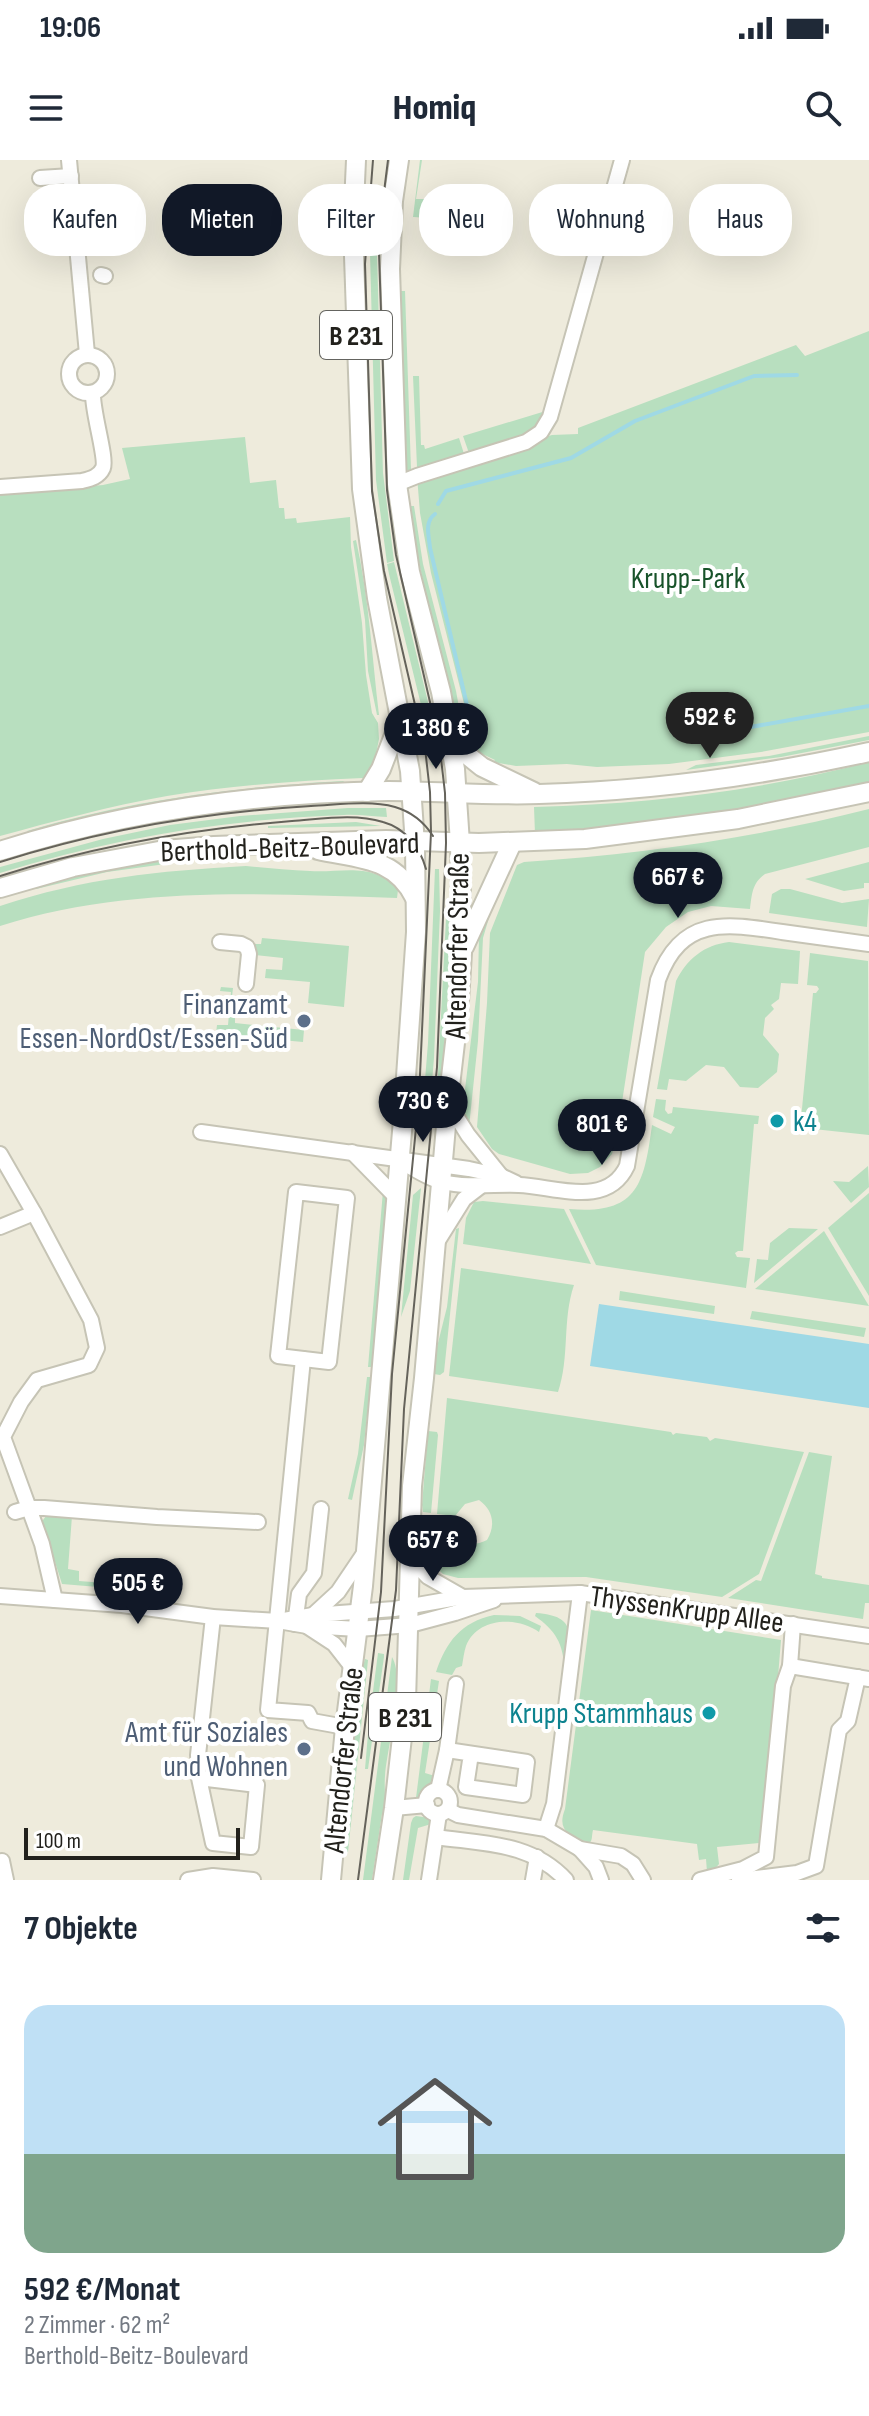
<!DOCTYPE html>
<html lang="de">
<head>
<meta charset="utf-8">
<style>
  :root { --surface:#fff; --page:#f6f6f7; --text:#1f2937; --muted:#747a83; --accent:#111827 }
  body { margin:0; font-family:"Sofia Sans Condensed",sans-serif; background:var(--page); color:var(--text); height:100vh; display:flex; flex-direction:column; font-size:30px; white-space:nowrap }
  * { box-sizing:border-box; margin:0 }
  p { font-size:26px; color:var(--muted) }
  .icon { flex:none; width:44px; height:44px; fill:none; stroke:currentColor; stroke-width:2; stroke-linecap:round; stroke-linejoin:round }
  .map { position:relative; height:1720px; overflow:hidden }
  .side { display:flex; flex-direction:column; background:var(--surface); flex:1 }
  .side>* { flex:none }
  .banner { position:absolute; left:24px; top:24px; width:822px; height:72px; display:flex; gap:16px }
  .scale { position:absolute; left:24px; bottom:20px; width:216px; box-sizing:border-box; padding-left:8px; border:4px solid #22211c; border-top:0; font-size:22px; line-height:28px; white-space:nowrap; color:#22211c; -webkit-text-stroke:6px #fff; paint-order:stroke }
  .price { position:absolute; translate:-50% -68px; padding:0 18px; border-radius:28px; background:var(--accent); color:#fff; font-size:26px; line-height:52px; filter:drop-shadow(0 2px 4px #0008) }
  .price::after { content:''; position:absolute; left:50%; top:48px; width:24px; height:18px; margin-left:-12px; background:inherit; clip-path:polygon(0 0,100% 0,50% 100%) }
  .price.on { background:#222; color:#fff }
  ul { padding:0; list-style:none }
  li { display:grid; align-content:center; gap:16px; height:424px; padding:0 24px }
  li span { display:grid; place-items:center; height:248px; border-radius:24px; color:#555 }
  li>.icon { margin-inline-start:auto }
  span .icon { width:144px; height:144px; fill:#fffc; stroke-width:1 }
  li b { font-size:34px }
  h2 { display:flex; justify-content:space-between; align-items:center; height:96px; padding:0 24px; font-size:34px }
  .pill { padding:0 28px; border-radius:32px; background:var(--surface); box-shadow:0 8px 32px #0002; font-size:28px; line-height:72px }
  .pill.on { background:var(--accent); color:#fff }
  .status { display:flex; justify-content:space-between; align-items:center; height:56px; padding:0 40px; background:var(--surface); direction:ltr }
  .status svg { height:22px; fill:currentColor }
  header { display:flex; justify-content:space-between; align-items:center; height:104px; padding:0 24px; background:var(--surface); font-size:36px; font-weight:800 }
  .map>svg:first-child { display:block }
  .green { fill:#b8dfbf }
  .water { fill:#9fd9e5 }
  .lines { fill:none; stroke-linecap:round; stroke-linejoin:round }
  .stream { stroke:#9fd9e5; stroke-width:4 }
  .minor-casing { stroke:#c6c4b5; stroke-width:18 }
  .major-casing { stroke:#c6c4b5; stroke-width:22 }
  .minor { stroke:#fff; stroke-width:14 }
  .major { stroke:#fff; stroke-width:18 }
  .tram { stroke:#65635b; stroke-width:2 }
  .service-dot { fill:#5c6f8a; stroke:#fff; stroke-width:3 }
  .culture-dot { fill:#0f9aa8; stroke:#fff; stroke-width:3 }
  .labels { text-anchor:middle; stroke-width:8; stroke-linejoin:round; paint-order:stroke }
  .shield { fill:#fff; stroke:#646460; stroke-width:2 }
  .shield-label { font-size:28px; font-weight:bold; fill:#22211c }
  .park-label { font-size:30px; fill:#18532a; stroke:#fff }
  .street-label { font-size:30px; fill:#22211c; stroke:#fff }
  .service-label { font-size:30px; fill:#4e5e75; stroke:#fff; text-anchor:end }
  .culture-label { font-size:30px; fill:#0d838f; stroke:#fff; text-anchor:start }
</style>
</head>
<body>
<div class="status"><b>19:06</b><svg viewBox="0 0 49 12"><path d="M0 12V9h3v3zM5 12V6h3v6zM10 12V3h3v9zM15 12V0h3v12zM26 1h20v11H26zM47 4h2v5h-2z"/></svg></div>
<header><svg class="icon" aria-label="menu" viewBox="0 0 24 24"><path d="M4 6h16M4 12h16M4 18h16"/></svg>Homiq<svg class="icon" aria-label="search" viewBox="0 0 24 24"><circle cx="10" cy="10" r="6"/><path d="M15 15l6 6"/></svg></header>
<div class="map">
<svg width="869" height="1720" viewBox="0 0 869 1720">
  <rect width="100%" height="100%" fill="#eeebdc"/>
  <!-- green -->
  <g class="green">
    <polygon points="420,0 422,0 416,39 427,39 428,49 439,49 439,62 430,58 413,57"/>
    <polygon points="370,93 377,93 383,313 394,401 387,403 376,320"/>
    <polygon points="401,131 405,131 411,310 407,310"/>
    <polygon points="869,171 869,572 761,592 669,604 597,607 567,604 516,606 493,602 495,600 476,591 431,413 420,353 417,316 552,275 578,274 578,268 796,185 805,196"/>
    <polygon points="413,216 419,216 421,285 424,285 425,289 459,278 465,297 420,310 417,307"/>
    <path d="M549,250C532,281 501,284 470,296L463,276Z"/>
    <path d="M245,277L250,323L276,320L279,348H284L285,359L296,358L297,363L350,357L351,387L362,463L366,515L372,553L378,563L379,579L374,605L367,616L363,618C297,621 232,625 167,636C110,646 55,661 0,676V334L103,325L130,319L122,288Z"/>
    <path d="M410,346H414L423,404L456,531L466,585H462C447,505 419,427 410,346Z"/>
    <path d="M356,380C369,437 372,497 379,555H377L368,511L365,460L353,381Z"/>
    <polygon points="394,402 428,542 439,605 432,605 423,553 389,414 387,404"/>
    <polygon points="869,576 869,580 781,597 686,610 696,605 769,596"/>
    <path d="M869,602V624L774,645L625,667L535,674L534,647C648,644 759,631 869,602Z"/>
    <path d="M343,621L349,625L30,673L27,671C129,640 236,627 343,621Z"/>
    <path d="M348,648H386L387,657C373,657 358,654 344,655C227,659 111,678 0,713V707L103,679L170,665L240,656Z"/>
    <path d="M869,649V687L765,714C752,723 752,734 750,749L711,746L688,752L666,767L645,792L617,975L612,994L600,1007L588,1013L570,1014L499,994L492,989L477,967L487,843L490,773L517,705L524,702C641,694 755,678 869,649Z"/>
    <polygon points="356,662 381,666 268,668 268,666"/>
    <polygon points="173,699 173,703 107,712 36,729 35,726 87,712"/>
    <polygon points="869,702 869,723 864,723 864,728 844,731 805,719"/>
    <path d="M246,706C267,708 289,710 310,711C342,713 374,701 398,730L397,738C265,734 128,725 0,766V746C85,718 158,711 246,706Z"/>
    <polygon points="435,709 439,709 440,751 434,898 428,970 421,969 428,883"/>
    <polygon points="781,729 790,729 842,743 869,739 867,767 769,753 772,734"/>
    <path d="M447,739H449C452,809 445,879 439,948L438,953H436Z"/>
    <polygon points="493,744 483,778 478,881 469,967 462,954 478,822 479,775"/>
    <polygon points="262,778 349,786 344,847 308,843 310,822 265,818 266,809 282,810 283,798 255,795 253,784 261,784"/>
    <path d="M729,782L800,791L798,824L781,823L779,839L771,845L774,849L765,858L763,875L779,894L777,912L758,928L740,927L724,907L706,905L686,921L669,919L667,930L657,929L676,821C687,799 704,785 729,782Z"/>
    <polygon points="810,793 868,801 869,975 795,967 795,959 801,959 813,833 816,833 819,829 817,826 807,825"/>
    <polygon points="221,827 233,828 230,854 235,855 235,863 304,870 303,882 216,874 217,865 228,865 231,832 220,831"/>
    <path d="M656,939L666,940L665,950L668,954L672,953L673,947L759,956L758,964H754L743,1091H738L735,1093L737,1097L750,1098L746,1128L596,1105L569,1049C638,1055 644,1024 652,965L671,974L675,967L653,957Z"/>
    <polygon points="868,1006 869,1027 851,1043 833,1021 849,1022"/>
    <polygon points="421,1028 410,1131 401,1157 413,1035"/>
    <polygon points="383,1031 386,1038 372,1207 368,1207"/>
    <polygon points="869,1033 869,1136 828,1068"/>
    <polygon points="483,1041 564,1049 591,1104 463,1084 466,1058 474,1042"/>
    <polygon points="459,1068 444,1212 440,1215 434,1214 437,1187 447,1147 456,1069"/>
    <polygon points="789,1068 818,1069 754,1123 757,1099 768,1100 770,1083"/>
    <polygon points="824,1071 869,1146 755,1129"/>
    <path d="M461,1108L574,1125C562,1160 570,1197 558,1232L449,1216Z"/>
    <polygon points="620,1131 715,1146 714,1154 619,1140"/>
    <polygon points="752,1151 866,1168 864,1177 750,1159"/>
    <polygon points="367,1217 371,1217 364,1285 352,1340 348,1339 358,1294"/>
    <path d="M447,1238L671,1272L673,1275L676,1273L707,1277L710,1281L715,1278L804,1292L759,1414L722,1437L586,1417L458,1418L443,1414L437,1408L436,1364L454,1365C457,1383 472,1388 487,1380C496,1365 493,1350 479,1340L465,1344L455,1356L437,1354Z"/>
    <polygon points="428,1271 437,1272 438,1275 431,1353 423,1352 422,1345"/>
    <polygon points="809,1292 832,1296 815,1414 822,1416 822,1418 869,1425 869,1443 865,1443 863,1459 728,1438 756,1420 761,1421"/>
    <polygon points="47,1355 72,1356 68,1409 79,1411 79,1421 171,1428 171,1433 62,1424 43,1364 43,1360"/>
    <path d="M591,1450L781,1480L765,1678L759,1683L717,1687L719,1704L713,1711L707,1712L706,1699L699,1700L697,1684L593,1670C591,1678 594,1683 584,1685C568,1673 557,1670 565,1649Z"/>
    <path d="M536,1453C579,1456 570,1476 564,1509C564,1484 555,1470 535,1456Z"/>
    <path d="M494,1455L520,1456L541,1466L539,1472C517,1456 477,1457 466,1486C464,1492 463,1500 462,1506L456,1508L452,1515L436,1512C446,1482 461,1462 494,1455Z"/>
    <polygon points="378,1493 384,1494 384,1497 368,1609 365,1609 369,1562"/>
    <path d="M392,1497C406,1521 387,1587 385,1616C384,1629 386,1641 385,1654H382L372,1720H363Z"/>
    <polygon points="365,1499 368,1500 348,1692 342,1690 358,1524"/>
    <path d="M431,1519L439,1521L425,1613L435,1616C432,1625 425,1637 416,1638Z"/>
    <polygon points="416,1656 430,1658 431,1664 418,1668 409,1720 403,1720 411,1663 413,1658"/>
  </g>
  <!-- water -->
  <polygon class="water" points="599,1144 869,1184 869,1248 590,1206"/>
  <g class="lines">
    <!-- stream -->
    <g class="stream">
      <polyline points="438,344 446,331 571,298 635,261 754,216 797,215"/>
      <path d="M435,354C424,362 429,376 430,388L475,579H480"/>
      <path d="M691,560C692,571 702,573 711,574L869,546"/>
    </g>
    <defs>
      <g id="minor">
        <polyline points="69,0 87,194"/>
        <polyline points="40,18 71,16"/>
        <polyline points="353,67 391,69"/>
        <polyline points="101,115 105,116"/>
        <circle cx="88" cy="214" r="19"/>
        <polyline points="397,324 417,316 526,282 541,272 550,257 622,0"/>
        <path d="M0,327L82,321C90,319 99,317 103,308C107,298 92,251 93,233"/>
        <polyline points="220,782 241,784 247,787 249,794 246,824"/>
        <polyline points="448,943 468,975 501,1016"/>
        <polyline points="201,972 469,1009 501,1016 516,1023"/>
        <polyline points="352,992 396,1037"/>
        <polyline points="0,994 34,1053 0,1067"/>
        <path d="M398,1000C412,1007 428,1019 443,1022C468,1028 494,1024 519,1025C554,1026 607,1049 627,1006L658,820C681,756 725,763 782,772C811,776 840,780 869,784"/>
        <polygon points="296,1032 347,1038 329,1202 278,1196"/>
        <polyline points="34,1053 91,1160 97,1188 89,1205 37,1220 21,1242 3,1277 42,1384 55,1440"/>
        <polyline points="439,1079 464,1039 481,1026"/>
        <polyline points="303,1199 268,1550 308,1553 312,1561 345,1567"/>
        <polyline points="15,1352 29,1348 44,1348 157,1357 258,1362"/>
        <polyline points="410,1399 428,1417 463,1437"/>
        <polyline points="0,1436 122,1445 213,1457 278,1461 307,1466 358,1469 410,1465 455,1453 494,1440"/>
        <polyline points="313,1455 338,1432 365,1392"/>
        <polyline points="278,1461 313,1455 394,1449 463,1437 580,1433 869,1476"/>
        <polyline points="295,1464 299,1434 314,1413 321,1349"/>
        <polyline points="308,1467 334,1484 352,1507"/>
        <polyline points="790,1506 869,1519"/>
        <polyline points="447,1590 527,1602 523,1635 466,1627 471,1594"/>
        <polyline points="199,1618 257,1625 251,1687 213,1683 199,1618 198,1595 213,1457"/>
        <circle cx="438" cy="1642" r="12"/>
        <polyline points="438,1630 447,1590 456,1524"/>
        <polyline points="394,1648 427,1645"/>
        <polyline points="448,1650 458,1655 546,1669 580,1689 621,1696 633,1704 643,1720"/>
        <polyline points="546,1669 554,1644 580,1433"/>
        <path d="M436,1677C484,1684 531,1682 566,1720"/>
        <polyline points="580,1689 596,1707 601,1720"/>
        <polyline points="0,1702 2,1701 6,1720"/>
        <polyline points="188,1720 213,1716 253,1720"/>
        <polyline points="429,1720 439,1654"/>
        <polyline points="533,1720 537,1697"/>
        <polyline points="700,1720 743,1709 766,1697 783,1526 790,1506 793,1464"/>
        <polyline points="739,1720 797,1713 816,1706 839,1570 848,1561 858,1517"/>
      </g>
      <g id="major">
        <polyline points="451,582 482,607 534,632"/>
        <polyline points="367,632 381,609 400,560"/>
        <path d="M318,690C359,699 395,697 415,738"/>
        <path d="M0,691C126,651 256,633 388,631C438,631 488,636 539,634C651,631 760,616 869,592"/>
        <polyline points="0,728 73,707 164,690 214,686 386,680 479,683 585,679 738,659 869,632"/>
        <polyline points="464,787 512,683"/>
        <polyline points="331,1720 345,1567 363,1426 403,960 416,772 415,685 410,611 377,438 362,329 353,67 356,0"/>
        <polyline points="383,1720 394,1648 406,1542 412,1326 424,1218 448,943 458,857 462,793 460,683 455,609 441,532 410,412 397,324 390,109 393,41 399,0"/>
      </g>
    </defs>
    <!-- minor casing -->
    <use href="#minor" class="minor-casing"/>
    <!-- major casing -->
    <use href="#major" class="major-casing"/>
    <!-- minor -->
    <use href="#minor" class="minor"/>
    <!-- major -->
    <use href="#major" class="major"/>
    <!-- tram -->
    <g class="tram">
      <path d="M0,702C101,670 205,652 311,646C337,645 369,640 395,647C412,652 424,662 433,676"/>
      <path d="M0,716C95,686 193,669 292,661C321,659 355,653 383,662C405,668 420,687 426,709"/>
      <polyline points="361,1598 381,1432 392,1214 419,937 431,672 430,632 425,588 384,411 372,331 365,104 373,0"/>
      <polyline points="358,1720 396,1430 404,1249 437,907 446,683 445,633 439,581 396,395 387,330 379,93 383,40 388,0"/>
    </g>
  </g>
  <!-- markers -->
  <g class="service-dot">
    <circle cx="304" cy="861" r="8"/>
    <circle cx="304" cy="1589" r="8"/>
  </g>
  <g class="culture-dot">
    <circle cx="777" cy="961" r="8"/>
    <circle cx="709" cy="1553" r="8"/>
  </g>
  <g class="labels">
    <!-- shield labels -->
    <g class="shield">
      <rect x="320" y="151" width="72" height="48" rx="6"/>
      <rect x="369" y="1533" width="72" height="48" rx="6"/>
    </g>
    <g class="shield-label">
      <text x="356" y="185">B 231</text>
      <text x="405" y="1567">B 231</text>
    </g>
    <!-- park labels -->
    <g class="park-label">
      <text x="688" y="428">Krupp-Park</text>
    </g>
    <!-- street labels -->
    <g class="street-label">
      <text transform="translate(290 687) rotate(-2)" y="10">Berthold-Beitz-Boulevard</text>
      <text transform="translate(457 786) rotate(-89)" y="10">Altendorfer Straße</text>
      <text transform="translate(687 1449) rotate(8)" y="10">ThyssenKrupp Allee</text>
      <text transform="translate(343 1600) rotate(-84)" y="10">Altendorfer Straße</text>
    </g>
    <!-- service labels -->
    <g class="service-label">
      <text x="288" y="854">Finanzamt<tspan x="288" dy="34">Essen-NordOst/Essen-Süd</tspan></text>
      <text x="288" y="1582">Amt für Soziales<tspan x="288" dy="34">und Wohnen</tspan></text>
    </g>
    <!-- culture labels -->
    <g class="culture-label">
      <text x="793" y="971">k4</text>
      <text x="693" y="1563" text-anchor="end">Krupp Stammhaus</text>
    </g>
  </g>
</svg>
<div class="scale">100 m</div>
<b class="price on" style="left:710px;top:600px">592 €</b>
<b class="price" style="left:436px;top:611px">1 380 €</b>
<b class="price" style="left:678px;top:760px">667 €</b>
<b class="price" style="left:423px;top:984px">730 €</b>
<b class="price" style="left:602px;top:1007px">801 €</b>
<b class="price" style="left:433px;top:1423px">657 €</b>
<b class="price" style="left:138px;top:1466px">505 €</b>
<div class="banner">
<a class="pill">Kaufen</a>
<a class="pill on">Mieten</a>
<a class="pill">Filter</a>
<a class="pill">Neu</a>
<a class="pill">Wohnung</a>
<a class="pill">Haus</a>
</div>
</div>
<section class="side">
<h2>7 Objekte<svg class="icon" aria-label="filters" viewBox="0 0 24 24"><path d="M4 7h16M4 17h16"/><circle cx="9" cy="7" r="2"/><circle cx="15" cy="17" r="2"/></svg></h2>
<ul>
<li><span style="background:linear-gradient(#bfe0f5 60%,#7fa58c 0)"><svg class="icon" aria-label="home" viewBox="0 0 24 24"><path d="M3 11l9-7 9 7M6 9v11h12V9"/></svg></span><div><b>592 €/Monat</b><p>2 Zimmer · 62 m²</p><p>Berthold-Beitz-Boulevard</p></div></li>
</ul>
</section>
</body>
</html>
